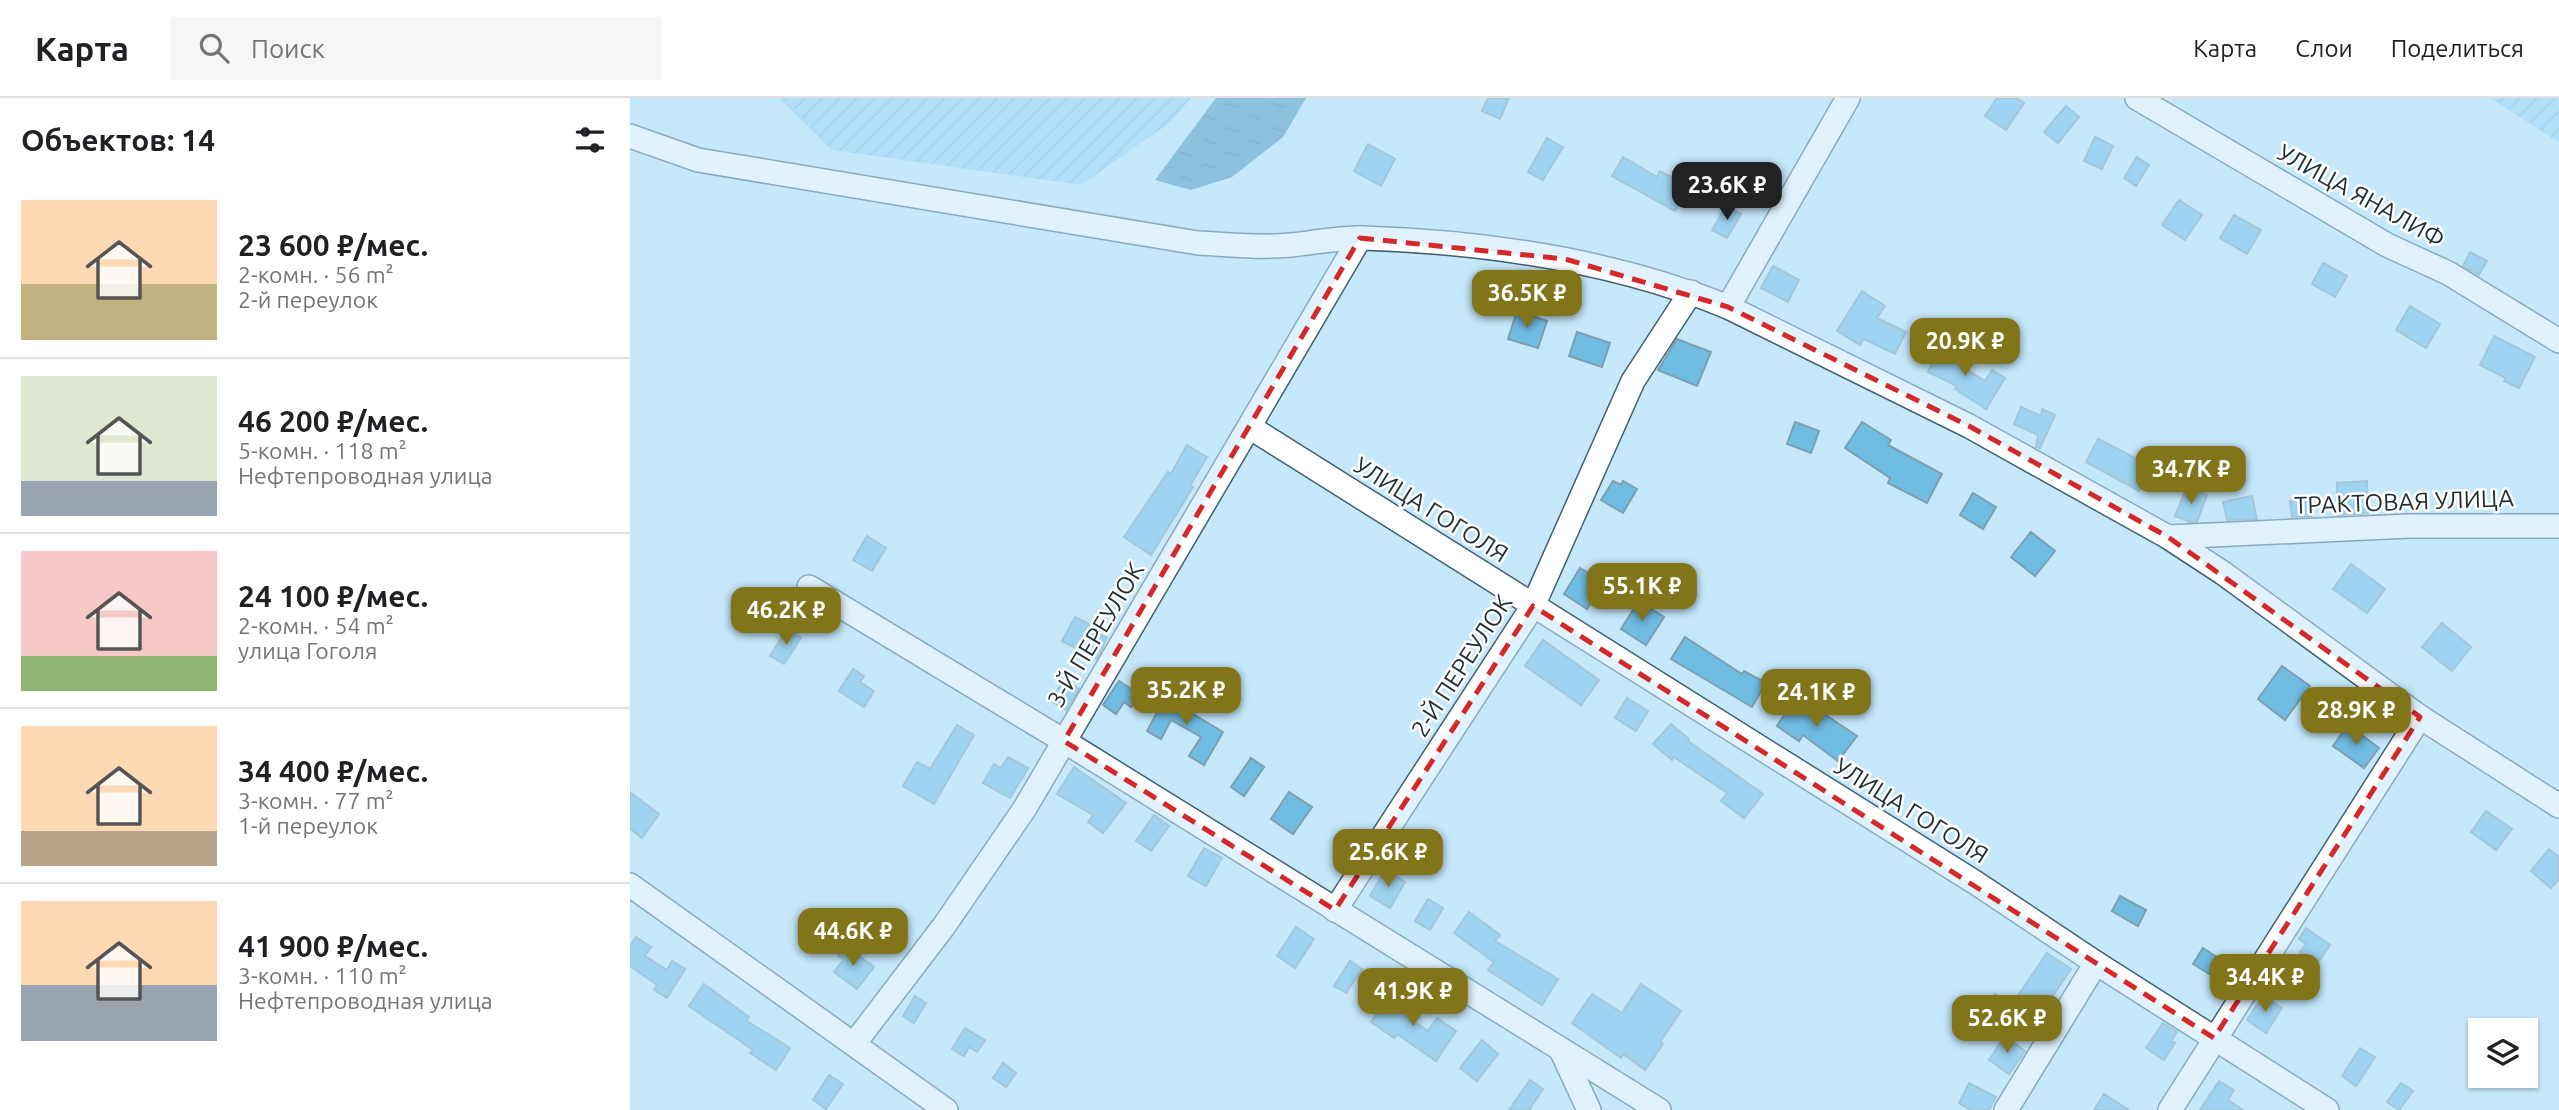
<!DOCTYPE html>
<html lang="ru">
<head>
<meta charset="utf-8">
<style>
  :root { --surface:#fff; --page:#f6f6f6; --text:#202124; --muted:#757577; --line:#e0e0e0; --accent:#827519 }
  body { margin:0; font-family:Ubuntu,sans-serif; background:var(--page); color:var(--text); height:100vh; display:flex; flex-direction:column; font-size:26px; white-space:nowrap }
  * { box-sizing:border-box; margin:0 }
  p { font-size:23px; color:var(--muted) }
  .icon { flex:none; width:38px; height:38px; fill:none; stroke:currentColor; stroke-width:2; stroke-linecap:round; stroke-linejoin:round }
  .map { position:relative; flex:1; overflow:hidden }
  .panel { display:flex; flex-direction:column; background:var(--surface); width:630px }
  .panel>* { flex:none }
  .controls { position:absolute; left:1838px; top:920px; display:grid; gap:14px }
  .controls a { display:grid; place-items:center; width:70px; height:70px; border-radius:0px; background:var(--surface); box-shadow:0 2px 5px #0004; font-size:35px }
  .price { position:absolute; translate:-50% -60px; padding:0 16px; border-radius:14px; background:var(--accent); color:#fff; font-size:23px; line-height:46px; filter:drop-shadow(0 2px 4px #0008) }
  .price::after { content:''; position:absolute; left:50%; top:42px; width:21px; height:16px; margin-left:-10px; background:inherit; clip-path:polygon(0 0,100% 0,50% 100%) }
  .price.current { background:#222; color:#fff }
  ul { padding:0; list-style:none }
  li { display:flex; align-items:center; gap:21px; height:175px; padding:0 21px }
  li+li { border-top:2px solid var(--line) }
  li span { display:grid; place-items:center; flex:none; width:196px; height:140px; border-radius:0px; color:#555 }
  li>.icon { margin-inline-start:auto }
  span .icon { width:84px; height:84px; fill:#fffc; stroke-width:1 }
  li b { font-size:30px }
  h2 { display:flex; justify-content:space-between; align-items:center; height:84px; padding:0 21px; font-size:30px }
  header { display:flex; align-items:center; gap:42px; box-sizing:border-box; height:98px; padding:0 35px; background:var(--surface); border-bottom:2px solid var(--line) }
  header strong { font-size:33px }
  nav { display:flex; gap:38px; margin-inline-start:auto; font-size:24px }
  .search { width:490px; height:63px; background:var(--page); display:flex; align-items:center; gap:18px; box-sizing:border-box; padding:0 24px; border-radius:0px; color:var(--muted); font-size:26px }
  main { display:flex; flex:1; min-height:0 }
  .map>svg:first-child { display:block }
  .garden { fill:url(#garden-furrows) }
  .water { fill:url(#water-ripples) }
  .building { fill:#70bde4; stroke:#7d9eb0; stroke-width:2 }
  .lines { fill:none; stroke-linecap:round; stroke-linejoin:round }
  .minor-casing { stroke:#426172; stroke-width:26 }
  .minor { stroke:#fff; stroke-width:23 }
  .marked { fill:none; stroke:#d62828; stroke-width:5; stroke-dasharray:14 9; stroke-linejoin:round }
  .labels { text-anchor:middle; stroke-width:5; stroke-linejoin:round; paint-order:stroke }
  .street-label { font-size:24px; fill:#1f2d34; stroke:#fff }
</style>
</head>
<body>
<header>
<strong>Карта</strong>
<div class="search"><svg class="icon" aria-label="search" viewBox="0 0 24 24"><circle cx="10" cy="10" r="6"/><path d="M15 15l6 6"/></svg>Поиск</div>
<nav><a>Карта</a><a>Слои</a><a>Поделиться</a></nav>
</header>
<main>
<section class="panel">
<h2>Объектов: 14<svg class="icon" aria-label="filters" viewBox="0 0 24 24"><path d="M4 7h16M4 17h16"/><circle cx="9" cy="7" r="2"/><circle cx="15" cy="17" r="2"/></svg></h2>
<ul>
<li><span style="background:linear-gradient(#ffd9b3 60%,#c2b280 0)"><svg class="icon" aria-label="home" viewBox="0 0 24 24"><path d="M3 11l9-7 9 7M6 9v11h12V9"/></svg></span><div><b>23 600 ₽/мес.</b><p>2-комн. · 56 m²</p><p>2-й переулок</p></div></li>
<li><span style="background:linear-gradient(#dfe7d0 75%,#9aa5b1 0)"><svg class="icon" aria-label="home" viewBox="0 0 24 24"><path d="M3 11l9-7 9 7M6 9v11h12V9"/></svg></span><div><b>46 200 ₽/мес.</b><p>5-комн. · 118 m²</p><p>Нефтепроводная улица</p></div></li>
<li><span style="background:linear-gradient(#f6c9c9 75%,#8fb573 0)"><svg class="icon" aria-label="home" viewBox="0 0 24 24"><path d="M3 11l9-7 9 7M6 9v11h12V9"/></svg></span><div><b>24 100 ₽/мес.</b><p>2-комн. · 54 m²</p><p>улица Гоголя</p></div></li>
<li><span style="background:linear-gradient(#ffd9b3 75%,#b9a48a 0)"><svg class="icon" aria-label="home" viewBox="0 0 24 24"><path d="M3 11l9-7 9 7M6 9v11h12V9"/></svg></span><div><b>34 400 ₽/мес.</b><p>3-комн. · 77 m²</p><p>1-й переулок</p></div></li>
<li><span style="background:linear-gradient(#ffd9b3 60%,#9aa5b1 0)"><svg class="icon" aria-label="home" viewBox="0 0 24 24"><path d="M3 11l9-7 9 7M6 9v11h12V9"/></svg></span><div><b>41 900 ₽/мес.</b><p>3-комн. · 110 m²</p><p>Нефтепроводная улица</p></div></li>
</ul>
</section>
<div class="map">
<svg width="1929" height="1012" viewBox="0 0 1929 1012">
  <defs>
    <pattern id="garden-furrows" width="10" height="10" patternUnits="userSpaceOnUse" patternTransform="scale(1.75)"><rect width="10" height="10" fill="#9bd8f8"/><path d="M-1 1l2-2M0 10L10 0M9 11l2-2" fill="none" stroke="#85bad5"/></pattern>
    <pattern id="water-ripples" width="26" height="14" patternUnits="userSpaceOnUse" patternTransform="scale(1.75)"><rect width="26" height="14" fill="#4795ba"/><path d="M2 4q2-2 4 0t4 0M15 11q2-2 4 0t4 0" fill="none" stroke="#3b7a98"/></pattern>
  </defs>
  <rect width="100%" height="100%" fill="#c5e8fb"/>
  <!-- garden -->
  <g class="garden">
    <polygon points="149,0 561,0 541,24 451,87 202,52"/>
    <polygon points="1860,0 1929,0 1929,44"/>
  </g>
  <!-- water -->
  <polygon class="water" points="586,0 676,0 653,39 602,79 561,92 525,82"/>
  <!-- building -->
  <g class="building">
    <polygon points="858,0 879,0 870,21 852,13"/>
    <polygon points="1367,0 1386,0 1394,5 1376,32 1355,18"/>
    <polygon points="1436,8 1449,19 1428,45 1414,34"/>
    <polygon points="1465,39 1483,48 1472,71 1454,63"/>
    <polygon points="917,40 933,49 913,82 898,74"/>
    <polygon points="738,46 765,61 751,88 724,73"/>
    <polygon points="993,59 1027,79 1030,73 1058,88 1045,113 982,78"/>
    <polygon points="1507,59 1519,67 1506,88 1494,80"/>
    <polygon points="1549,102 1572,117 1555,142 1532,127"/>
    <polygon points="1096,108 1111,116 1097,140 1082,132"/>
    <polygon points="1604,117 1631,132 1617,156 1590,140"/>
    <polygon points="1840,154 1857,163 1849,177 1833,168"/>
    <polygon points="1693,165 1717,178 1705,199 1682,186"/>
    <polygon points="1143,168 1169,182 1158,204 1131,190"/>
    <polygon points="1232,193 1255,208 1247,220 1276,234 1265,256 1234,241 1230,247 1207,233"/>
    <polygon points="1780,208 1810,226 1796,250 1766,232"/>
    <polygon points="887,213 917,223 908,250 878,241"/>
    <polygon points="947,234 980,245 972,269 939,258"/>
    <polygon points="1864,238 1905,259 1889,290 1874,283 1876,280 1850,267"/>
    <polygon points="1047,241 1081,254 1067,288 1028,272"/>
    <polygon points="1310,247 1331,257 1327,265 1355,283 1362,272 1375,280 1356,311 1325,291 1327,288 1298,274"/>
    <polygon points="1391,309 1411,318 1412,311 1425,317 1410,350 1406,349 1408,337 1384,326"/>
    <polygon points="1165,324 1189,333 1181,355 1157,346"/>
    <polygon points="1232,324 1261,342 1258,347 1312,376 1297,405 1258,385 1260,380 1215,350"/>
    <polygon points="1468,341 1523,369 1509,393 1456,364"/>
    <polygon points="557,347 577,359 560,388 563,389 521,457 494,439 538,374 541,376"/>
    <polygon points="983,383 991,387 993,383 1007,391 993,415 971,402"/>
    <polygon points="1737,383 1738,415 1708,417 1707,385"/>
    <polygon points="1557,389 1577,397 1567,424 1560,424 1545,418"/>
    <polygon points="1343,395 1366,409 1353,431 1330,417"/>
    <polygon points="1622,398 1627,421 1597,422 1593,404"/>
    <polygon points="1678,401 1681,418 1662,419 1660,403"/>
    <polygon points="1401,434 1425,453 1405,478 1381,459"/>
    <polygon points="237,438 256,450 242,473 223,462"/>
    <polygon points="1721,466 1755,491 1737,515 1703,491"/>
    <polygon points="950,470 973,484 957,511 934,496"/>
    <polygon points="1009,503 1034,519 1016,547 991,531"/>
    <polygon points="445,519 461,527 459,531 477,540 467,561 432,543"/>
    <polygon points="1812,525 1841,549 1822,573 1792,549"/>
    <polygon points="157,531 171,540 154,566 140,558"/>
    <polygon points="1055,539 1112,576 1114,573 1136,585 1122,609 1041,561"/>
    <polygon points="913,542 969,582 951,607 895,568"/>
    <polygon points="1652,568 1680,588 1655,622 1628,601"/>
    <polygon points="223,571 234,578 230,584 244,593 234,609 209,593"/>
    <polygon points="434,581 449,591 436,612 421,603"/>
    <polygon points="489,583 509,596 501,609 494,604 486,616 473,607"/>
    <polygon points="537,596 562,610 560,614 593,634 574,667 559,658 571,639 541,622 531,641 517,633"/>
    <polygon points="1167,598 1227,638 1208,663 1173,637 1169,643 1147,628"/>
    <polygon points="997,600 1018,613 1006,633 985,620"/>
    <polygon points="1041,626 1059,641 1058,643 1133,696 1114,720 1091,703 1097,695 1044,659 1042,662 1023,646"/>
    <polygon points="327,627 344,637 304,706 273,688 287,664 300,671"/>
    <polygon points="1718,627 1749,650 1734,670 1703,648"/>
    <polygon points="378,659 398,670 380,700 353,685 364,666 371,670"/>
    <polygon points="621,660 634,669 614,698 601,689"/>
    <polygon points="444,669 496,705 473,735 458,724 463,717 427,696"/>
    <polygon points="0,694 29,716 12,740 0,731"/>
    <polygon points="659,694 682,709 663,736 641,721"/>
    <polygon points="1856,713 1882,731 1866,752 1841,734"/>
    <polygon points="524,717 539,728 521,753 506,743"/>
    <polygon points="574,750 592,760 576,788 558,778"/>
    <polygon points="1919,751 1929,759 1929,781 1921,790 1901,773"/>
    <polygon points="755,772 775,784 760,810 740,798"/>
    <polygon points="1490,798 1516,812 1508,828 1482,813"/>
    <polygon points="798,801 813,810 800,832 785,823"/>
    <polygon points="839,814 870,837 865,843 928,881 912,907 858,872 864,864 824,835"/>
    <polygon points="666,829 684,841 665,870 647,858"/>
    <polygon points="1676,830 1700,847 1687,866 1670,854 1676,846 1669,841"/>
    <polygon points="6,839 21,849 15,858 37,872 42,863 55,871 37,900 24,892 27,887 0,868 0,848"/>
    <polygon points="215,848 244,869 227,891 204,874 213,862 208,857"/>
    <polygon points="1573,850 1596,865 1586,880 1563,866"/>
    <polygon points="1417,855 1441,871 1418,905 1411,900 1389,934 1354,912 1365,896 1382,906"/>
    <polygon points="720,863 732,871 716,895 704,888"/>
    <polygon points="74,886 119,919 117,923 160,950 146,972 120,955 123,952 59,908"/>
    <polygon points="1011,886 1051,913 1030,944 1033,946 1015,972 993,956 991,960 942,925 962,896 992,915"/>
    <polygon points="761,893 775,902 768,913 798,933 807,920 826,933 806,963 767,936 764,940 741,924"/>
    <polygon points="285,898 296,905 284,925 273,918"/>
    <polygon points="1633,898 1652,910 1636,935 1617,922"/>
    <polygon points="1533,925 1547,934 1541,943 1545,945 1534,962 1516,950"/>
    <polygon points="335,930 355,942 347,954 339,949 334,958 322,951"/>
    <polygon points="1375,938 1395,953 1379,976 1359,962"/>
    <polygon points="852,942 868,956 847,983 830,970"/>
    <polygon points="1730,950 1745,959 1726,988 1712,978"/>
    <polygon points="373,965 386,975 376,989 363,980"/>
    <polygon points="199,977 213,986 196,1011 183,1002"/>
    <polygon points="900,982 913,991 899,1012 879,1012"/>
    <polygon points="1589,983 1604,992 1598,1002 1613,1012 1570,1012"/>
    <polygon points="1339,985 1366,999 1359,1012 1341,1012 1329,1005"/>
    <polygon points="1771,985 1783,993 1769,1012 1757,1004"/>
    <polygon points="1474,996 1499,1012 1464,1012"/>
  </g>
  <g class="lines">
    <defs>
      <g id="minor">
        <polyline points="1507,0 1757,147 1818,175 1929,243"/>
        <path d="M0,38L68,62L568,145C593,146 618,149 643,148C673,148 703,139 733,140C855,144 985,163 1098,209L1339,328L1538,439L1593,475L1790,619L1929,708"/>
        <polyline points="1098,209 1218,0"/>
        <polyline points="621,330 1346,785 1466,865 1697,1012"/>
        <polyline points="1538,439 1779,428 1929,428"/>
        <polyline points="179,489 434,643 1029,1012"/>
        <polyline points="0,787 316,1012"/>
        <polyline points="705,812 903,508 1003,283 1061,194"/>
        <polyline points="224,946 314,828 395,710 730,140"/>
        <polyline points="931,952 959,1012"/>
        <polyline points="1376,1012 1466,865"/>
        <polyline points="1540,1012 1790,619"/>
      </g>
    </defs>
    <!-- minor casing -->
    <use href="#minor" class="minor-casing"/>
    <!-- minor -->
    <use href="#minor" class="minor"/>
  </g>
  <!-- marked area -->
  <path d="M0 0H1929V1012H0ZM730,140L935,161L1098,209L1339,328L1538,439L1790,619L1584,940L903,508L705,812L434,643Z" fill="#c5e8fb" fill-opacity=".55" fill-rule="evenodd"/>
  <path class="marked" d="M730,140L935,161L1098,209L1339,328L1538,439L1790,619L1584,940L903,508L705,812L434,643Z"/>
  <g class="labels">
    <!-- street labels -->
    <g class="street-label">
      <text transform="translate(1731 98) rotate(29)" y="8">УЛИЦА ЯНАЛИФ</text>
      <text transform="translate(1774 404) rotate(-2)" y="8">ТРАКТОВАЯ УЛИЦА</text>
      <text transform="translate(801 412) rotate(32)" y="8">УЛИЦА ГОГОЛЯ</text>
      <text transform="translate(466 537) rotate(-59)" y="8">3-Й ПЕРЕУЛОК</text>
      <text transform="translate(832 568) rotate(-57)" y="8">2-Й ПЕРЕУЛОК</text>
      <text transform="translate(1281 713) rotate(32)" y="8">УЛИЦА ГОГОЛЯ</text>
    </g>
  </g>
</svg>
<div class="controls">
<a><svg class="icon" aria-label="layers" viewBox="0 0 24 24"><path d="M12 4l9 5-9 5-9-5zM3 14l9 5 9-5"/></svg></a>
</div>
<b class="price current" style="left:1097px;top:124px">23.6K ₽</b>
<b class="price" style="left:897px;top:232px">36.5K ₽</b>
<b class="price" style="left:1335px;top:280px">20.9K ₽</b>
<b class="price" style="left:1561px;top:408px">34.7K ₽</b>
<b class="price" style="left:1012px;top:525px">55.1K ₽</b>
<b class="price" style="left:156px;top:549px">46.2K ₽</b>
<b class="price" style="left:556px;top:629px">35.2K ₽</b>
<b class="price" style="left:1186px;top:631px">24.1K ₽</b>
<b class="price" style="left:1726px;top:649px">28.9K ₽</b>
<b class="price" style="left:758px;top:791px">25.6K ₽</b>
<b class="price" style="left:223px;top:870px">44.6K ₽</b>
<b class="price" style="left:1635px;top:916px">34.4K ₽</b>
<b class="price" style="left:783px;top:930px">41.9K ₽</b>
<b class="price" style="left:1377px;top:957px">52.6K ₽</b>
</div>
</main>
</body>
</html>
